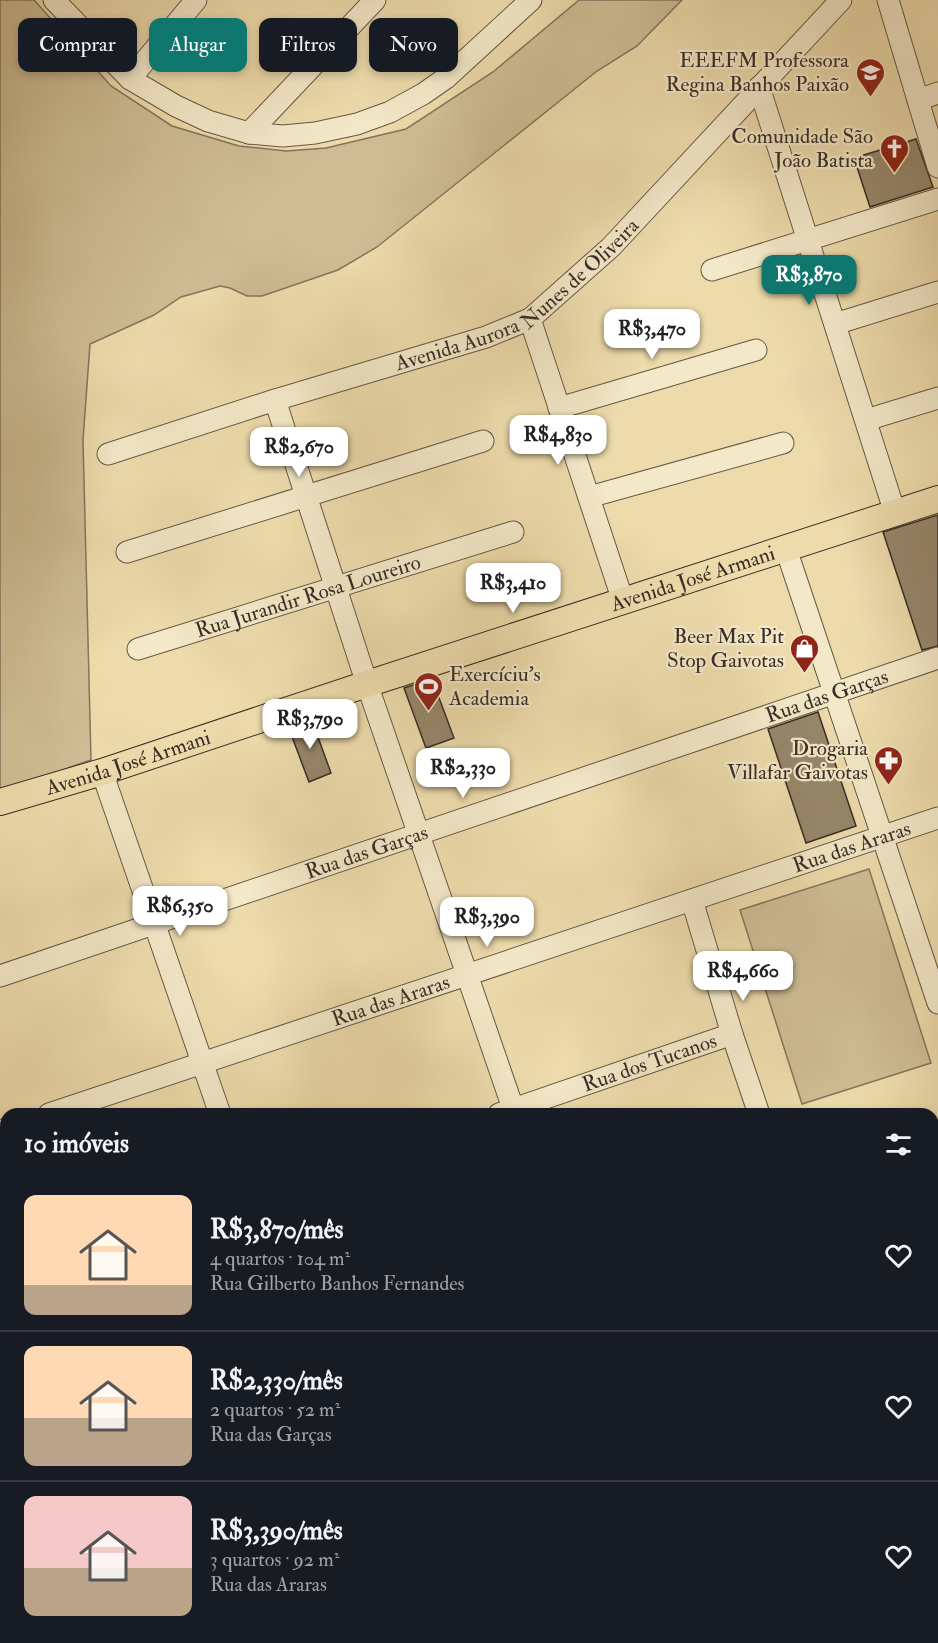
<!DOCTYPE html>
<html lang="pt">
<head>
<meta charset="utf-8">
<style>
  :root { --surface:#171b24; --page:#20242c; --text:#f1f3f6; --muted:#9ea1a6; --line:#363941; --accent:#0f766e }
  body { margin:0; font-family:"IM FELL Double Pica",serif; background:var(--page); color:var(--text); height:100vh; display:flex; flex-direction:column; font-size:22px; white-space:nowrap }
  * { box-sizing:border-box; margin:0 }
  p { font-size:20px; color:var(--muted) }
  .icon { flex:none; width:33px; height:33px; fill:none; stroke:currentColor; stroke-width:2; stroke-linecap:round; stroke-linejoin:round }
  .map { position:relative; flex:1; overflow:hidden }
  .sheet { position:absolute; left:0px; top:1108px; width:939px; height:536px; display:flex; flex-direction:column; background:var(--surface); border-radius:18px 18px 0 0; box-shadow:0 3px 9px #0003 }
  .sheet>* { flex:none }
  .banner { position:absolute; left:18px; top:18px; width:600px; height:54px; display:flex; gap:12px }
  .price { position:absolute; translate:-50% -51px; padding:0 14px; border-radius:12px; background:#fff; color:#222; font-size:20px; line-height:39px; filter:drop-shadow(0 2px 3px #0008) }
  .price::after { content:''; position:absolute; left:50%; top:36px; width:18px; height:14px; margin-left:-9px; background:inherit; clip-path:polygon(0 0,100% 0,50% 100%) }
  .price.on { background:var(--accent); color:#fff }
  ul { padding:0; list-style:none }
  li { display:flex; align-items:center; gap:18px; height:150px; padding:0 24px }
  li+li { border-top:2px solid var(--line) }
  li span { display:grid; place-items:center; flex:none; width:168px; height:120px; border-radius:12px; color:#555 }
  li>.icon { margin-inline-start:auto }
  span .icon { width:72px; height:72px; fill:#fffc; stroke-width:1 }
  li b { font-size:26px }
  h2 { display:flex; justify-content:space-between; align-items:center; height:72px; padding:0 24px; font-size:26px }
  .tag { padding:0 21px; border-radius:12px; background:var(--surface); box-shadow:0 3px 9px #0003; font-size:21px; line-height:54px }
  .tag.on { background:var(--accent); color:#fff }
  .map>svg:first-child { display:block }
  .green { fill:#cebd94; stroke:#83755d; stroke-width:1.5 }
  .building { fill:#96876b; stroke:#382d26; stroke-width:1.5 }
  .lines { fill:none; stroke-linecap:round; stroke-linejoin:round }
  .minor-casing { stroke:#655847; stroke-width:23 }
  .major-casing { stroke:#382d26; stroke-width:28 }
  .minor { stroke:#f3e8c8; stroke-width:21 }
  .major { stroke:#eddbab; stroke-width:26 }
  .labels { text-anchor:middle; stroke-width:4.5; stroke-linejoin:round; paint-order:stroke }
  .poi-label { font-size:21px; fill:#382d26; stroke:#f3e8c8; text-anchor:end }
  .street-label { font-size:21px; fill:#382d26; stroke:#f3e8c8 }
</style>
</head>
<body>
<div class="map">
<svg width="938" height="1643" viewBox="0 0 938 1643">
  <rect width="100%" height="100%" fill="#eddbab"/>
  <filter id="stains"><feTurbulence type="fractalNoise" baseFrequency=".00333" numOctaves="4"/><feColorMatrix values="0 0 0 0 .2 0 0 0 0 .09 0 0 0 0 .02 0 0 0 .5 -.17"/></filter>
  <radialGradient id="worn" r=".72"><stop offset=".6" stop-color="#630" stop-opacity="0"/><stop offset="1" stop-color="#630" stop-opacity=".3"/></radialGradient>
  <!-- green -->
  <g class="green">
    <polygon points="0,0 34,0 111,86 172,126 239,146 286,151 326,148 406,129 493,72 579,0 682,0 637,46 597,71 377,247 338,270 262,296 247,296 230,288 220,286 181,297 154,315 90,344 83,440 91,760 24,783 0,788"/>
    <polygon points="869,869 931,1063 802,1104 740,910"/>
  </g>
  <!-- building -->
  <g class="building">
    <polygon points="916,139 933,187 870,207 854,158"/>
    <polygon points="938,515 938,646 922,650 883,532"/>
    <polygon points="432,679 454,738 426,748 404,688"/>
    <polygon points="818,712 856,826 806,843 768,729"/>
    <polygon points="311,718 331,773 309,782 288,726"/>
  </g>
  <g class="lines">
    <defs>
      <g id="minor">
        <polyline points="54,0 130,79 176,106 208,121 249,133 283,136 315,133 357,124 390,112 423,94 446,78 531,0"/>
        <polyline points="888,0 938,167"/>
        <polyline points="130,79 196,0"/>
        <polyline points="759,87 895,513"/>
        <polyline points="918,100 938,93"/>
        <polyline points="249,133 375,0"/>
        <polyline points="712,270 938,199"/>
        <polyline points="530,319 623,601"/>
        <polyline points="835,324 938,292"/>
        <polyline points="275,400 367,684 515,1114"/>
        <polyline points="559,408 756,350"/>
        <polyline points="866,420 938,398"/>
        <path id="s1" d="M108,454L275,400L486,337L530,319L611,247L841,0"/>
        <polyline points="589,497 783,443"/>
        <polyline points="786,549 938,1003"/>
        <polyline points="127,552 483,441"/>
        <path id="s2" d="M138,649L513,532"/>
        <polyline points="102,772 220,1114"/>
        <polyline points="692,900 732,1034 759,1114"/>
        <path id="s3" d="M0,976L938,658"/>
        <path id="s4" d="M49,1114L938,818"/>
        <path id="s5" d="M499,1114L732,1034"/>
        <polyline points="0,1131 6,1129"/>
        <polyline points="933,1154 938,1142"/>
        <polyline points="0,1174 6,1195"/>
        <polyline points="933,1244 938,1246"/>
        <polyline points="0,1383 6,1383"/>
        <polyline points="933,1386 938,1388"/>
        <polyline points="933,1524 938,1526"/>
        <polyline points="823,1638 836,1643"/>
        <polyline points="877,1638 889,1643"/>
        <polyline points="466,1643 483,1638"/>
        <polyline points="735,1643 737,1638"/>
      </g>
      <g id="major">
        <path id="s6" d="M0,802L102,772L367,684L938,499"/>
      </g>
    </defs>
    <!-- minor casing -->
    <use href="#minor" class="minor-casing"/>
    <!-- major casing -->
    <use href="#major" class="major-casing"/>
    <!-- minor -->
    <use href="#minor" class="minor"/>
    <!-- major -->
    <use href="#major" class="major"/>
  </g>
  <!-- icons -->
  <defs>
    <symbol id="school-pin" viewBox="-11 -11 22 30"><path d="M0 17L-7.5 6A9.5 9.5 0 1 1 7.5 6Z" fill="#8f2418" stroke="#f3e8c8"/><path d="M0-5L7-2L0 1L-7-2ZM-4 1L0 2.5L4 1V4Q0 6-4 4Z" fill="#fff"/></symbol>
    <symbol id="church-pin" viewBox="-11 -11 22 30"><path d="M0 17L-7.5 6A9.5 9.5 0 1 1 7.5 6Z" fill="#8f2418" stroke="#f3e8c8"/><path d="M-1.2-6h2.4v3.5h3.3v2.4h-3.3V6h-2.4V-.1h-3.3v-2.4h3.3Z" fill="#fff"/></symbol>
    <symbol id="shop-pin" viewBox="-11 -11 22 30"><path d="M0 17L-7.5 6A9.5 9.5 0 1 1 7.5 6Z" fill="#8f2418" stroke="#f3e8c8"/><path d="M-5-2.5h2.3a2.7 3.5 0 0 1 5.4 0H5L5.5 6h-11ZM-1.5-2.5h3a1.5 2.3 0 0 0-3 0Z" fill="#fff"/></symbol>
    <symbol id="stadium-pin" viewBox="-11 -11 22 30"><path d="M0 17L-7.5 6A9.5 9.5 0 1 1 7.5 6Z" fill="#8f2418" stroke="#f3e8c8"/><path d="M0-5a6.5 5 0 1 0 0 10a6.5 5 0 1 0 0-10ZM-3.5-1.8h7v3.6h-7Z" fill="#fff"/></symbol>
    <symbol id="pharmacy-pin" viewBox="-11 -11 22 30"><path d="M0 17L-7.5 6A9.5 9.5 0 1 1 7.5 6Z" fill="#8f2418" stroke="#f3e8c8"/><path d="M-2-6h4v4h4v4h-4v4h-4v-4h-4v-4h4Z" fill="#fff"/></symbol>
  </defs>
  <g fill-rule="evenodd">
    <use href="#school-pin" x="854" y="56" width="33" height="45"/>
    <use href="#church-pin" x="878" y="132" width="33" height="45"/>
    <use href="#shop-pin" x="788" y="632" width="33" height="45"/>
    <use href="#stadium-pin" x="412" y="670" width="33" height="45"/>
    <use href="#pharmacy-pin" x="872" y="744" width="33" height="45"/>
  </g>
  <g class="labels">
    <!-- poi labels -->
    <g class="poi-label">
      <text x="849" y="67">EEEFM Professora<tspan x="849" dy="24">Regina Banhos Paixão</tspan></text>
      <text x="873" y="143">Comunidade São<tspan x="873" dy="24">João Batista</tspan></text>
      <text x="784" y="643">Beer Max Pit<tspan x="784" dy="24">Stop Gaivotas</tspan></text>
      <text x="449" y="681" text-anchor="start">Exercíciu's<tspan x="449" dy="24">Academia</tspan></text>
      <text x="868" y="755">Drogaria<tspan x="868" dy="24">Villafar Gaivotas</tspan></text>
    </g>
    <!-- street labels -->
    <g class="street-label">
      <text dy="7" stroke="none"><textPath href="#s1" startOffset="444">Avenida Aurora Nunes de Oliveira</textPath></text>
      <text dy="7" stroke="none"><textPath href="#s6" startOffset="728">Avenida José Armani</textPath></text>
      <text dy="7" stroke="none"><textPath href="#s2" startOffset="178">Rua Jurandir Rosa Loureiro</textPath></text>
      <text dy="7" stroke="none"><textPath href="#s3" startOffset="873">Rua das Garças</textPath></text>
      <text dy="7" stroke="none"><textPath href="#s6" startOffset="134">Avenida José Armani</textPath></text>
      <text dy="7" stroke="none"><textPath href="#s4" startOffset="846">Rua das Araras</textPath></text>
      <text dy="7" stroke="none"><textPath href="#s3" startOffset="387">Rua das Garças</textPath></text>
      <text dy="7" stroke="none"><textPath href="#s4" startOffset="360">Rua das Araras</textPath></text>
      <text dy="7" stroke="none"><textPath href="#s5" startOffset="159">Rua dos Tucanos</textPath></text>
    </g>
  </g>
  <rect width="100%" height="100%" filter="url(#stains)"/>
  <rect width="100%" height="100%" fill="url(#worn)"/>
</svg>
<b class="price on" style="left:809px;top:306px">R$3,870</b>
<b class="price" style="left:652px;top:360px">R$3,470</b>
<b class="price" style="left:558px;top:466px">R$4,830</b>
<b class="price" style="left:299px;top:478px">R$2,670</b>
<b class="price" style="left:513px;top:614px">R$3,410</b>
<b class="price" style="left:310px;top:750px">R$3,790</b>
<b class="price" style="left:463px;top:799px">R$2,330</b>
<b class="price" style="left:180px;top:937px">R$6,350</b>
<b class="price" style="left:487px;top:948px">R$3,390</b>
<b class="price" style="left:743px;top:1002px">R$4,660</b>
<div class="banner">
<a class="tag">Comprar</a>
<a class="tag on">Alugar</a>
<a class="tag">Filtros</a>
<a class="tag">Novo</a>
</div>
<section class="sheet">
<h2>10 imóveis<svg class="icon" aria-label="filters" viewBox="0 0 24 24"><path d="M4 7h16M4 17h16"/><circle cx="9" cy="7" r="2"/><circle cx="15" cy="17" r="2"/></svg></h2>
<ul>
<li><span style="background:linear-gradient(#ffd9b3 75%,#b9a48a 0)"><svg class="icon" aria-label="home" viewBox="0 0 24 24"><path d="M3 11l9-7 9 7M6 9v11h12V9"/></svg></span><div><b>R$3,870/mês</b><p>4 quartos · 104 m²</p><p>Rua Gilberto Banhos Fernandes</p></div><svg class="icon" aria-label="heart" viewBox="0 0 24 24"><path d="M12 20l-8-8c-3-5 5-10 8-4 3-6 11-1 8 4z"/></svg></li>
<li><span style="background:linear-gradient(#ffd9b3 60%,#b9a48a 0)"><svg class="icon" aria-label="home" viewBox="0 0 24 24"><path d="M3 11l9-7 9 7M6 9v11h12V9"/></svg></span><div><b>R$2,330/mês</b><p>2 quartos · 52 m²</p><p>Rua das Garças</p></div><svg class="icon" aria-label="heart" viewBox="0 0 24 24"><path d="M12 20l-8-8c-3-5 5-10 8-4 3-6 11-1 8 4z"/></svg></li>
<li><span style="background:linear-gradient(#f6c9c9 60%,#b9a48a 0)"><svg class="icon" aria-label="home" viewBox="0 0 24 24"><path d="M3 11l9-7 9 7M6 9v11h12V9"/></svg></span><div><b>R$3,390/mês</b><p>3 quartos · 92 m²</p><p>Rua das Araras</p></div><svg class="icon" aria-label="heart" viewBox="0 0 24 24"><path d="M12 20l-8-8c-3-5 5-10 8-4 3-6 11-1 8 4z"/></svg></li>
</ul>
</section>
</div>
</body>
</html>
